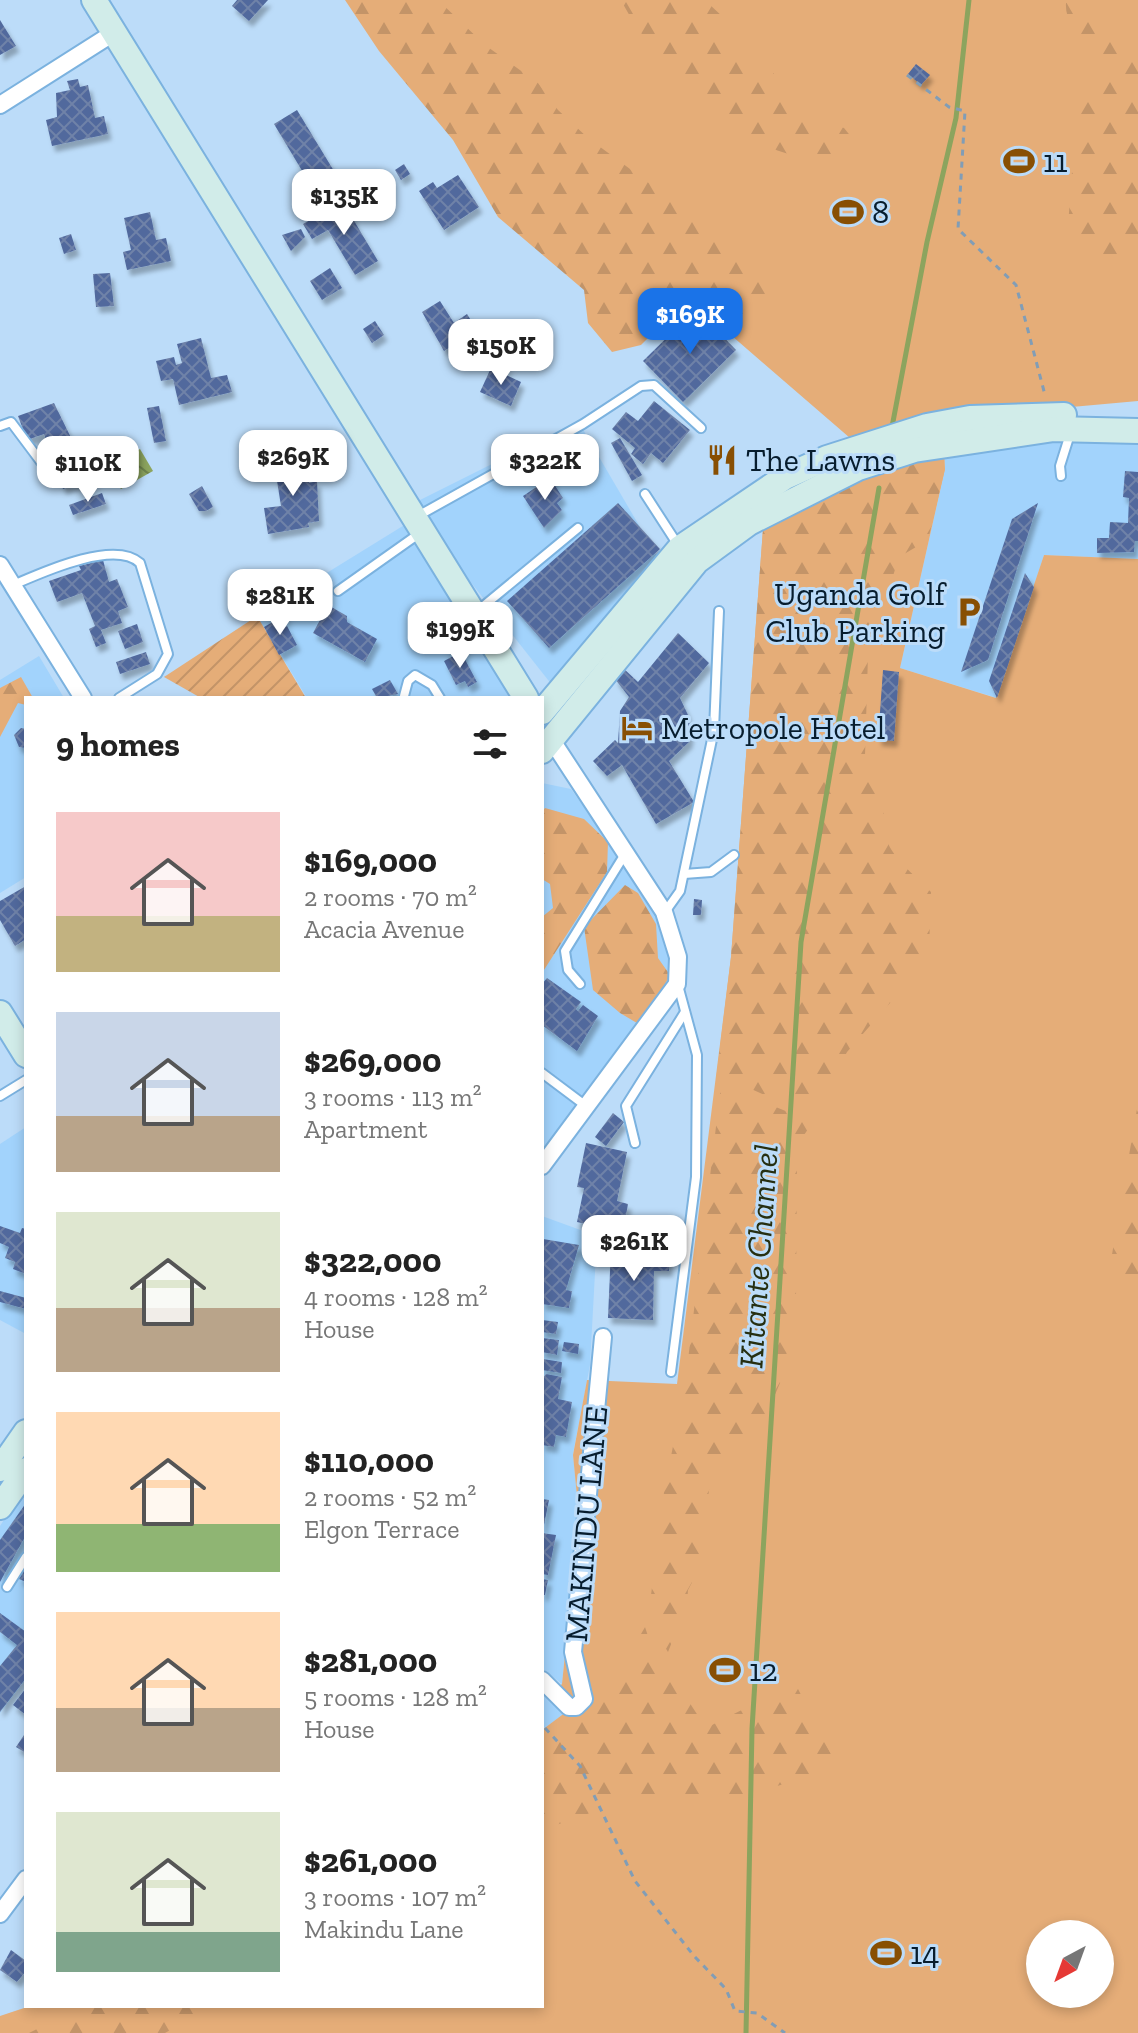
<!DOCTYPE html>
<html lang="en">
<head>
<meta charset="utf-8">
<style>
  :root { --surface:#fff; --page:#f2f2f2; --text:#222; --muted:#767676; --accent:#1a73e8 }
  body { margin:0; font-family:"Zilla Slab",serif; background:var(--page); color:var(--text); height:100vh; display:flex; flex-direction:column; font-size:30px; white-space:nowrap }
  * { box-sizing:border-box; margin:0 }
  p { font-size:26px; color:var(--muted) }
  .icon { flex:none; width:44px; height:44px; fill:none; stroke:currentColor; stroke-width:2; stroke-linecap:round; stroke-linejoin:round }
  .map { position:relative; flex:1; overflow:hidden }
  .panel { position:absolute; left:24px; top:696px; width:520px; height:1312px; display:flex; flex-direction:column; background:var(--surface); border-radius:0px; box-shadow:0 4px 12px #0003 }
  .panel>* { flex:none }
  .needle { width:52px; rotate:221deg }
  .controls { position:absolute; left:1026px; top:1920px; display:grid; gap:16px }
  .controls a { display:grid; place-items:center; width:88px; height:88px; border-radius:50%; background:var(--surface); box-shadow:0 4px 12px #0003; font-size:40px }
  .price { position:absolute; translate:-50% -68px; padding:0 18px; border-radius:16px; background:#fff; color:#222; font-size:26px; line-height:52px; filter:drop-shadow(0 2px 4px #0008) }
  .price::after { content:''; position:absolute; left:50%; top:48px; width:24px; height:18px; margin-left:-12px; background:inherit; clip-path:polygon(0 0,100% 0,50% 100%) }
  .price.on { background:var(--accent); color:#fff }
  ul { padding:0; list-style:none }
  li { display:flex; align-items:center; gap:24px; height:200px; padding:0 32px }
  li span { display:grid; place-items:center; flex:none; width:224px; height:160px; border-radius:0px; color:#555 }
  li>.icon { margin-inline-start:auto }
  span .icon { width:96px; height:96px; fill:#fffc; stroke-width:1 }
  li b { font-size:34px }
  h2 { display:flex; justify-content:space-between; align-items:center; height:96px; padding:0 32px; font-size:34px }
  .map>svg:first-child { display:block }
  .built { fill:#a2d3fc }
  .grass { fill:#e5ad78; fill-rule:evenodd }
  .forest { fill:url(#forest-firs) }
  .garden { fill:url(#garden-furrows) }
  .water { fill:url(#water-waves) }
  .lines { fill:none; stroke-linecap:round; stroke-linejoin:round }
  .stream { stroke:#8ca45e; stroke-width:5 }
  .building { fill:url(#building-cross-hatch); filter:url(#shadow) }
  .lane-casing { stroke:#7bb2df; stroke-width:12 }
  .street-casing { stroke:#7bb2df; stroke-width:20 }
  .secondary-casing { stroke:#7bb2df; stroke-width:28 }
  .path { stroke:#819db6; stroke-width:3; stroke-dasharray:6 6; stroke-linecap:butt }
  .lane { stroke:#fff; stroke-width:8 }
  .street { stroke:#fff; stroke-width:16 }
  .secondary { stroke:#d1ece9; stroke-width:24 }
  .labels { text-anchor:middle; stroke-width:6; stroke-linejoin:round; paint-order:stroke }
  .poi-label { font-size:32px; fill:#071d2e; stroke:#bcdcf9; text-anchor:start }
  .street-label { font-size:32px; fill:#071d2e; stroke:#bcdcf9 }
  .water-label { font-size:34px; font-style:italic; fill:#262f11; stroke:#bcdcf9 }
</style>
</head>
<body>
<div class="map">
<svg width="1138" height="2033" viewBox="0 0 1138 2033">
  <defs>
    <pattern id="forest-firs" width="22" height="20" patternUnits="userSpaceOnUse" patternTransform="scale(2)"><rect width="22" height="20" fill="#e5ad78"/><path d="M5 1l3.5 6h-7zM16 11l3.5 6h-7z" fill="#c39468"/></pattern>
    <pattern id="garden-furrows" width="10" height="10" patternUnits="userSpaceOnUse" patternTransform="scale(2)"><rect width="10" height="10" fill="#e5ad78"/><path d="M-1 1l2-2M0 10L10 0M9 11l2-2" fill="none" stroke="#c39468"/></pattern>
    <pattern id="water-waves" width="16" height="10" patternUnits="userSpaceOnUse" patternTransform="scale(2)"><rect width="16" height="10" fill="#8ca45e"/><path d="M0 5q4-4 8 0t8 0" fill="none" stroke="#70854e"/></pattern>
    <pattern id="building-cross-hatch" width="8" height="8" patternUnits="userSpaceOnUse" patternTransform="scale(2)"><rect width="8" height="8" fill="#51699d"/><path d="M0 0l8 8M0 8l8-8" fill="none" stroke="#6f82a8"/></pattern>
    <filter id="shadow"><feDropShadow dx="3.5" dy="6" stdDeviation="2" flood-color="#0004"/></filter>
  </defs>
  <rect width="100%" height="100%" fill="#bcdcf9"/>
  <!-- built -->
  <g class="built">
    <polygon points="578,421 661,563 552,685 469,580 418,501"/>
    <polygon points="1138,435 1138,559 1044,555 997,698 900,668 945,469 944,446"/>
    <polygon points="406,524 516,698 307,698 257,616"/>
    <polygon points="39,656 64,698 26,698 26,877 0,893 0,680"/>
    <polygon points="542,783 571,789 616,852 661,923 671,950 672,966 665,994 542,1159"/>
    <polygon points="26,1127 26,1334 0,1320 0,1144"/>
    <polygon points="542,1216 597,1236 590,1365 573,1454 579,1517 562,1684 542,1668"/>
    <polygon points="26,1486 26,1679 0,1713 0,1526"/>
    <polygon points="542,1687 571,1709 542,1730"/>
  </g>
  <!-- grass -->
  <g class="grass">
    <polygon points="413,0 1138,0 1138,401 906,422 850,438 717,323 503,153"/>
    <path d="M945,469L900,668L996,698L1044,555L1138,559V2033H0V2016L30,2006H542V1730L570,1709L551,1694L562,1684L579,1517L573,1455L587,1380L677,1384L731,957L764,516ZM1040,1934H1100V1994H1040Z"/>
  </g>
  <!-- forest -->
  <g class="forest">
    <polygon points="345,0 438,0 485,45 538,83 558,110 588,138 729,242 773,287 763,316 748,320 713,299 687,299 641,345 612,352 588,323 584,290 498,217 453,140 379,51"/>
    <path d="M616,0L708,3L724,18L726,39L766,64L807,115L844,128L857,144L849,157C758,177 663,76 623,4Z"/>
    <path d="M1075,0C1097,17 1128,37 1138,64V251H1129L1103,264L1084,259L1067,237C1071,197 1071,159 1079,119C1083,103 1097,89 1098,74C1099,47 1064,32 1066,3Z"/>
    <path d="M944,446L945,469L928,540L899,557L868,655L865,755L888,781C876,845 887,849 931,892L929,949L897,995L847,1052L814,1117L749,1088L716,1080L731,957L764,516Z"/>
    <polygon points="21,677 33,698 26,698 26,705 18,703 0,737 0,688"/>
    <polygon points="545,808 584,819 608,842 607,872 542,973 542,917 553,908 550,884 542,879 542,812"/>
    <polygon points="625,885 638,893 656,924 658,958 670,975 642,1026 620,1013 593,990 584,927"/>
    <polygon points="721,1085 813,1122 797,1145 796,1299 783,1376 759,1432 717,1467 709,1490 698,1571 688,1590 687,1604 668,1652 648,1619 664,1492 685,1385"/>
    <polygon points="1138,1103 1138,1293 1109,1272"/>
    <polygon points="642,1618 650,1642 706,1728 795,1683 838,1768 726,1801 641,1795 542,1830 542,1741 579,1715 581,1701 637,1667"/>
    <polygon points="83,2006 212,2006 165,2033 29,2033"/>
  </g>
  <!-- garden -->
  <polygon class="garden" points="257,616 306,698 201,698 164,677"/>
  <!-- water -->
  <polygon class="water" points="140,449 153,471 121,489 106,467"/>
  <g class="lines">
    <!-- stream -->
    <g class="stream">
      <polyline points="892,427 927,242 956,118 969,0"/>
      <polyline points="746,2033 752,1729 801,942 879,488"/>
    </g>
  </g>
  <!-- building -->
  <g class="building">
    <polygon points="237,0 268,0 249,21 232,6"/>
    <polygon points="0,20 16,46 0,55"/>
    <polygon points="916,64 930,75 921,85 908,74"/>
    <polygon points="78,79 80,87 88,85 95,118 104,116 108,134 52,146 46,120 57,117 56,93 70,90 67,81"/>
    <polygon points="297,110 340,181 304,202 292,182 304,174 274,124"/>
    <polygon points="404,164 410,174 401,180 395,170"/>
    <polygon points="458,175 479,207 444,230 419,191 433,182 437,188"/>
    <polygon points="337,204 345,217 350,214 378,261 355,275 328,230 312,239 303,224"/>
    <polygon points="150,212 156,240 166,238 171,261 127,270 123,252 131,250 124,218"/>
    <polygon points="301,229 305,237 291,251 282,235"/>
    <polygon points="71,234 76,250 64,254 59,238"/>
    <polygon points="330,268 342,288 322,300 310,281"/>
    <polygon points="110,273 114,306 96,307 93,274"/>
    <polygon points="440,301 454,323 467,314 477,330 444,351 422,312"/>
    <polygon points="696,309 736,350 683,402 643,361"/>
    <polygon points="375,321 384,335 372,343 363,329"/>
    <polygon points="201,338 211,378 227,375 232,392 179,405 173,379 161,381 156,361 174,357 176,365 182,363 177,344"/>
    <polygon points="491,368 521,382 511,406 480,392"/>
    <polygon points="654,401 690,430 663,463 651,453 643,464 631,454 635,448 612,429 626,412 638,421"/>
    <polygon points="54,403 79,454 54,463 44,434 27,440 18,416"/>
    <polygon points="159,406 166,441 154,443 147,408"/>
    <polygon points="620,438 642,475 632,481 611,443"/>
    <polygon points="566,441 577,460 557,472 545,454"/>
    <polygon points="305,457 309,483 317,481 319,521 308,523 309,527 268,534 264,508 281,506 274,462"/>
    <polygon points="91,464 95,476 63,489 58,476"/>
    <polygon points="1125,471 1138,472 1138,541 1135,541 1134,552 1097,553 1097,538 1109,538 1110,522 1128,523 1129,498 1123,497"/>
    <polygon points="550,478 563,498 557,503 562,510 544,528 523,496"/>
    <polygon points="202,486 213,507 206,511 199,511 189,494"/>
    <polygon points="102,493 106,504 73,515 69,505"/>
    <polygon points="618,503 660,549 549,648 507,601"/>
    <polygon points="1038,503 988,660 961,672 1012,519"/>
    <polygon points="103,560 109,582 117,579 128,607 118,611 122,623 101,630 106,643 96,647 89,629 95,626 82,593 57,602 49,581 81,570 79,566"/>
    <polygon points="1025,573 1034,587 997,698 989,681"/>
    <polygon points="328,605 347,616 347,622 377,639 365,662 313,633"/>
    <polygon points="278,619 282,629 287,626 297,645 279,655 264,627"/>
    <polygon points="137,624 143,642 125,649 118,631"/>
    <polygon points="678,633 709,663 680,698 688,715 686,722 691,724 689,742 669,761 694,802 656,824 622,765 607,776 593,761 615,740 618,743 620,711 629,697 615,679 622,667 638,682"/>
    <polygon points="146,652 150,664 120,674 116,662"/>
    <polygon points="461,652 477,682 468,687 465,681 456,685 444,661"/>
    <polygon points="883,670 899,672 894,741 878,740"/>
    <polygon points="390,680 398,694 377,698 372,689"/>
    <polygon points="21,728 26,729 26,748 19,747 14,735"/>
    <polygon points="26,886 26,939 15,946 0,920 0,901"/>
    <polygon points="694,899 702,900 701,915 693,915"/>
    <polygon points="547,978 581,1002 576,1009 578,1011 583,1005 598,1016 577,1051 542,1025 542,984"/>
    <polygon points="613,1113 624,1122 606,1146 595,1137"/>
    <polygon points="586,1143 627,1152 617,1201 628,1204 623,1232 577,1222 584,1188 577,1187"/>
    <polygon points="0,1226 20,1233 22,1228 26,1229 26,1274 13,1269 15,1262 5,1258 9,1247 0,1243"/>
    <polygon points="543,1239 579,1245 566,1290 572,1291 569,1308 542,1304"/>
    <polygon points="611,1249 670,1252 669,1271 654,1271 653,1320 608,1318"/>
    <polygon points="0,1291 26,1298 26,1309 0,1302"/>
    <polygon points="542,1320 558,1322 556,1334 542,1332"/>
    <polygon points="542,1338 559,1340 557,1355 542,1352"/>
    <polygon points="564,1342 579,1344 578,1354 562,1351"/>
    <polygon points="543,1359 562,1362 561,1373 542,1370"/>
    <polygon points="546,1374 562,1377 558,1399 572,1402 566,1437 556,1435 554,1447 542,1445 542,1379"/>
    <polygon points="542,1499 549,1500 543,1530 542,1530"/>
    <polygon points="26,1503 26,1535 0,1582 0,1540"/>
    <polygon points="542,1533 556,1535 548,1575 542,1574"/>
    <polygon points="26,1563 26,1582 19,1579"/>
    <polygon points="542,1579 548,1580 545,1595 542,1595"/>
    <polygon points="0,1613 26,1632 26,1678 0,1712 0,1666 17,1645 0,1632"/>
    <polygon points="26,1688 26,1715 13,1705"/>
    <polygon points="26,1732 26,1753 16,1747"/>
    <polygon points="11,1950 26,1961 26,1971 17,1982 0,1970"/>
  </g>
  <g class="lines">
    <defs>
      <g id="lane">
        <polyline points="0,426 11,422 53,478"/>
        <polyline points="1061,476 1060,466 1070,434"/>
        <polyline points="645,494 678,545"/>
        <polyline points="416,517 583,424 641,386 654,385 701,428"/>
        <path d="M13,585C41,573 114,539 140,563L168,654L157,674L119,698"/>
        <polyline points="338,591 420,533"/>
        <polyline points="475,613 578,528"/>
        <polyline points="404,696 408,681 415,675 432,685 440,698"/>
        <polyline points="684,874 711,872 734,855"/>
        <polyline points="665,912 680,891 714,730 719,611"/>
        <polyline points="580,984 568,970 565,951 625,854"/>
        <polyline points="542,1073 586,1106"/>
        <polyline points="0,1096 26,1080"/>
        <polyline points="635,1143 626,1106 685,1012"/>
        <polyline points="671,1372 696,1177 697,1055 678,985"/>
        <polyline points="7,1587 26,1557"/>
      </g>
      <g id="street">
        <polyline points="0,105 115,32"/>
        <polyline points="0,565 83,698"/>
        <polyline points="542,1166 677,984 678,957 664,912 551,739"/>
        <polyline points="542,1680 569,1707 576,1707 584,1699 573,1652 603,1337"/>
        <polyline points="0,1914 26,1879"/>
      </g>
      <g id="secondary">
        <polyline points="94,0 526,698"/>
        <polyline points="542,712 680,548 785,477 827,458 927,426 970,418 1064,415"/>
        <polyline points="542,751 697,561 749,523 858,468 914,450 1054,429 1138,431"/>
        <polyline points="0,1013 26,1055"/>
        <polyline points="0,1469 26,1432"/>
        <polyline points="0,1507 26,1470"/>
      </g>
    </defs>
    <!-- lane casing -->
    <use href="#lane" class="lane-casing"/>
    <!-- street casing -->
    <use href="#street" class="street-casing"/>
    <!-- secondary casing -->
    <use href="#secondary" class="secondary-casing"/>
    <!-- path -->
    <g class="path">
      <polyline points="907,75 949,107 965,111 958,229 1016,285 1045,395"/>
      <polyline points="545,1728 580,1766 635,1881 694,1956 726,1989 735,2011 757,2013 785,2033"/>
    </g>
    <!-- lane -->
    <use href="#lane" class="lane"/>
    <!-- street -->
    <use href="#street" class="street"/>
    <!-- secondary -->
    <use href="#secondary" class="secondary"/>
  </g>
  <!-- icons -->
  <defs>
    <symbol id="stadium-bare" viewBox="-9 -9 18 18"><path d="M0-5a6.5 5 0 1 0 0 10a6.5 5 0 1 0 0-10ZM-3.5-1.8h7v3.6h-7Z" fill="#884f03" stroke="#bcdcf9" stroke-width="2.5" paint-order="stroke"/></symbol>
    <symbol id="restaurant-bare" viewBox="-9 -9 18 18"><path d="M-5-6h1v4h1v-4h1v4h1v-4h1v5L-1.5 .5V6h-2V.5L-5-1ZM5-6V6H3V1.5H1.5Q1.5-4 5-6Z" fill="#884f03" stroke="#bcdcf9" stroke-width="2.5" paint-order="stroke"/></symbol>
    <symbol id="parking-bare" viewBox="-9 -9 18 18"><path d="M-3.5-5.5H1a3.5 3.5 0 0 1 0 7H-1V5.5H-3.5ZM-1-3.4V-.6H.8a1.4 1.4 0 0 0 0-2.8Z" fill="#884f03" stroke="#bcdcf9" stroke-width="2.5" paint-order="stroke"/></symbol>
    <symbol id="hotel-bare" viewBox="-9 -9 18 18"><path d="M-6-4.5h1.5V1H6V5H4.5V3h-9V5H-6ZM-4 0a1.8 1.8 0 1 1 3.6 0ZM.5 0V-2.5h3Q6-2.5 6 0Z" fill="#884f03" stroke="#bcdcf9" stroke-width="2.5" paint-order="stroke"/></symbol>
  </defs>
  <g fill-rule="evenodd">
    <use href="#stadium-bare" x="997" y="139" width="44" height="44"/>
    <use href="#stadium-bare" x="826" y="190" width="44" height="44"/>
    <use href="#restaurant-bare" x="700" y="438" width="44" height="44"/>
    <use href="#parking-bare" x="947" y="590" width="44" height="44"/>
    <use href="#hotel-bare" x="615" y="706" width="44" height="44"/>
    <use href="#stadium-bare" x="703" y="1648" width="44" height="44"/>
    <use href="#stadium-bare" x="864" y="1931" width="44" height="44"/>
  </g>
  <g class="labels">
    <!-- poi labels -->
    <g class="poi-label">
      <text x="1043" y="172">11</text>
      <text x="872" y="223">8</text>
      <text x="746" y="471">The Lawns</text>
      <text x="945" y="605" text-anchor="end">Uganda Golf<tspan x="945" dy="37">Club Parking</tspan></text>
      <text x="661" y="739">Metropole Hotel</text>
      <text x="749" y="1681">12</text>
      <text x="910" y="1964">14</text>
    </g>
    <!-- street labels -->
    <g class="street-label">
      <text transform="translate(586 1524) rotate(-85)" y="11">MAKINDU LANE</text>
    </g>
    <!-- water labels -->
    <g class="water-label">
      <text transform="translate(758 1256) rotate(-86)" y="12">Kitante Channel</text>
    </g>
  </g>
</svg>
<div class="controls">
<a><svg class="needle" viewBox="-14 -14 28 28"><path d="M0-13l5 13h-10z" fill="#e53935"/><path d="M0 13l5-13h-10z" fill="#767676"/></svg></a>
</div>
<b class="price" style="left:344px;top:237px">$135K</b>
<b class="price on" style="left:690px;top:356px">$169K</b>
<b class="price" style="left:501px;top:387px">$150K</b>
<b class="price" style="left:293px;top:498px">$269K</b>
<b class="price" style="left:545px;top:502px">$322K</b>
<b class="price" style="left:88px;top:504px">$110K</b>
<b class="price" style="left:280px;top:637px">$281K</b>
<b class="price" style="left:460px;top:670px">$199K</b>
<b class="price" style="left:634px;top:1283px">$261K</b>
<section class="panel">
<h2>9 homes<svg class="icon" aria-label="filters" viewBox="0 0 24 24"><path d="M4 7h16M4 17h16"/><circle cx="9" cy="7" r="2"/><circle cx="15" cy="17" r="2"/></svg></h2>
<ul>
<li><span style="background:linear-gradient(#f6c9c9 65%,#c2b280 0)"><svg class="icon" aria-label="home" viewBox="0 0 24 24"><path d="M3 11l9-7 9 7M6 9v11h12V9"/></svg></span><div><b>$169,000</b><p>2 rooms · 70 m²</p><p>Acacia Avenue</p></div></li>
<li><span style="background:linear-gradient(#c9d6e8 65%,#b9a48a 0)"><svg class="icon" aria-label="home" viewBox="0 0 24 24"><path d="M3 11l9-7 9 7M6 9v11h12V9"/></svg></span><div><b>$269,000</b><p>3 rooms · 113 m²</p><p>Apartment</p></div></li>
<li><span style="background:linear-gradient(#dfe7d0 60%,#b9a48a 0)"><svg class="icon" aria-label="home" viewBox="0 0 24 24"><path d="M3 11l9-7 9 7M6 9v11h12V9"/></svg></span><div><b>$322,000</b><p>4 rooms · 128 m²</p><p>House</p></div></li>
<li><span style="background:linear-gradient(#ffd9b3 70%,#8fb573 0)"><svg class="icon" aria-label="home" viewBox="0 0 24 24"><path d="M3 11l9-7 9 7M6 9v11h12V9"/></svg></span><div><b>$110,000</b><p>2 rooms · 52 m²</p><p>Elgon Terrace</p></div></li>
<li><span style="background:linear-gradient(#ffd9b3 60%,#b9a48a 0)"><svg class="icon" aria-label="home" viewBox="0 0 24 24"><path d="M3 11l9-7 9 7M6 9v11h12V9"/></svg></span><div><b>$281,000</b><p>5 rooms · 128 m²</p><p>House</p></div></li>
<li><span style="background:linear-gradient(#dfe7d0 75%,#7fa58c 0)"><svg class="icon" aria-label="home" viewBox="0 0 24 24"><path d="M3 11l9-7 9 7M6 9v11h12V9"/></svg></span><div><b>$261,000</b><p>3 rooms · 107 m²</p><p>Makindu Lane</p></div></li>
</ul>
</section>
</div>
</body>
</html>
